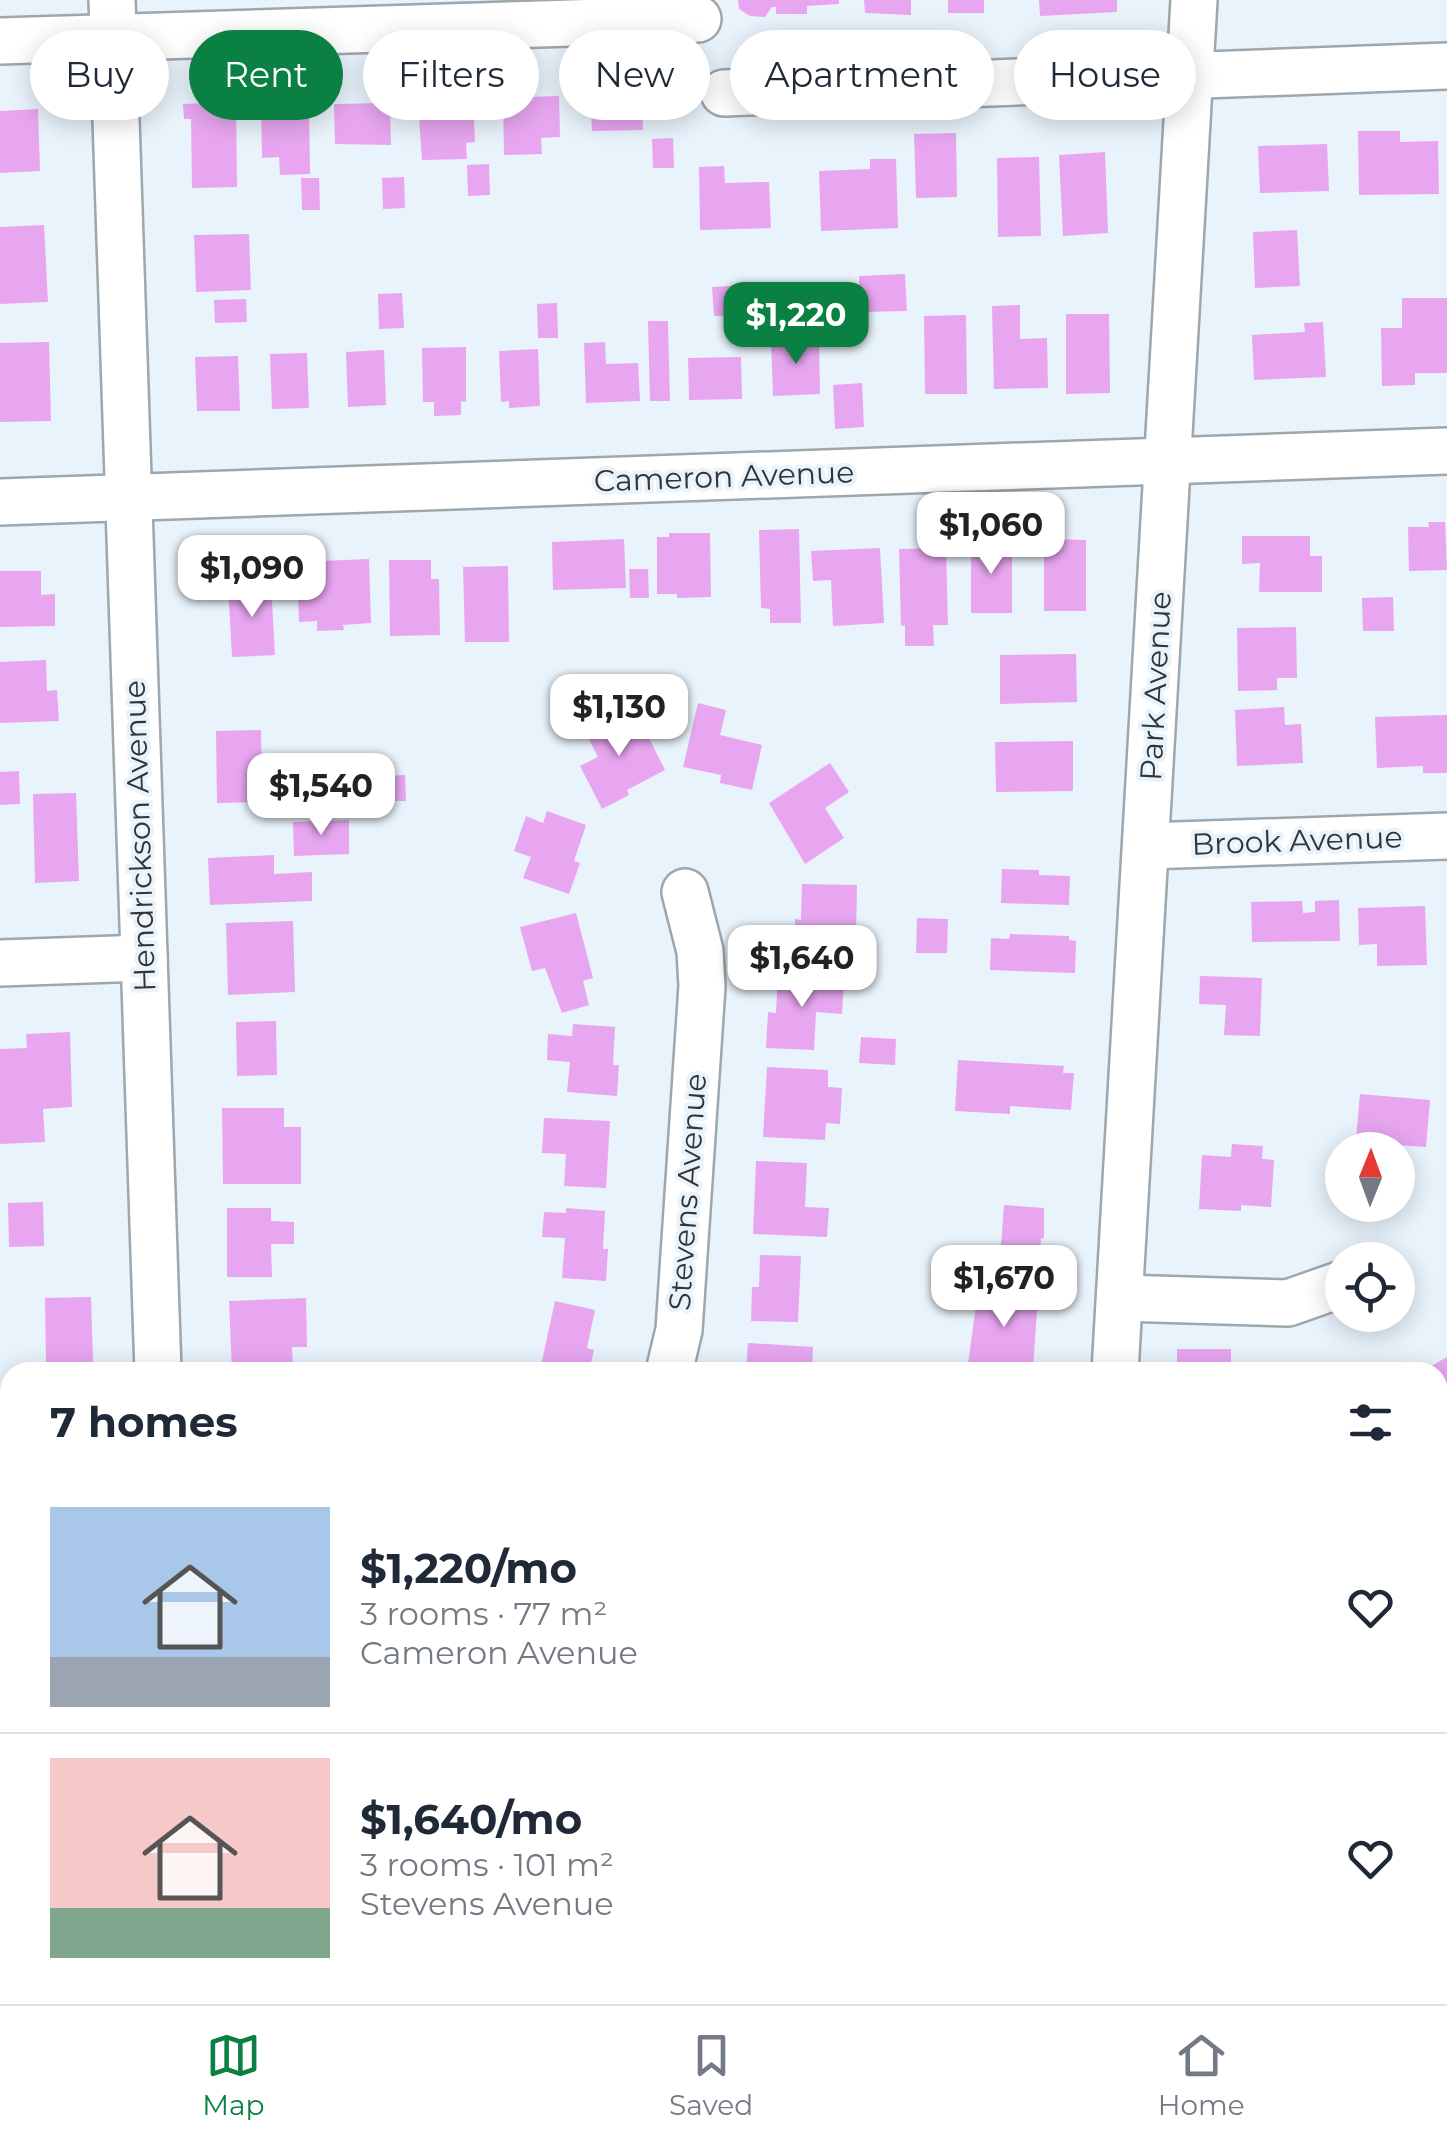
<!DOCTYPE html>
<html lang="en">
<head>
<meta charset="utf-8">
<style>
  :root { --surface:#fff; --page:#f6f6f7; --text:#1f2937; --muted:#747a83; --line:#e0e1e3; --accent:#0b8043 }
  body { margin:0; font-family:Montserrat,sans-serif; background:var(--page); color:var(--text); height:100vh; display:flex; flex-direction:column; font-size:38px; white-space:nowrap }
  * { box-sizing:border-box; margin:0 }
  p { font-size:32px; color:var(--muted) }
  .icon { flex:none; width:55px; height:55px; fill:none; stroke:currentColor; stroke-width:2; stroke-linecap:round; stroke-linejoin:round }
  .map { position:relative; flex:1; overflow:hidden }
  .side { position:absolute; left:0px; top:1362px; width:1448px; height:642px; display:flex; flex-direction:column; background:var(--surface); border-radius:30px 30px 0 0; box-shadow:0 5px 25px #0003 }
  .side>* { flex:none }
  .guide { position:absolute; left:30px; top:30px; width:1388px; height:90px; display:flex; gap:20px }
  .needle { width:65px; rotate:1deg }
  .buttons { position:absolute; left:1325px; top:1132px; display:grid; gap:20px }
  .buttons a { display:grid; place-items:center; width:90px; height:90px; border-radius:50%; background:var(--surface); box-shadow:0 5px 25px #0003; font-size:50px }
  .price { position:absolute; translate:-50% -85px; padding:0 22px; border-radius:20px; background:#fff; color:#222; font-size:32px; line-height:65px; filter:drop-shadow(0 2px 5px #0008) }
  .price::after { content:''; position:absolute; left:50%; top:60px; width:30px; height:22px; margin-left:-15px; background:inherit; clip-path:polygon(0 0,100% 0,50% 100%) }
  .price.current { background:var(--accent); color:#fff }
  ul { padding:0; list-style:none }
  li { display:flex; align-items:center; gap:30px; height:250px; padding:0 50px }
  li+li { border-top:2px solid var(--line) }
  li span { display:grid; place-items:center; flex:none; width:280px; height:200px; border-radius:0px; color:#555 }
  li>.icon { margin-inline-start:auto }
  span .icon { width:120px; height:120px; fill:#fffc; stroke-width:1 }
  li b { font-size:42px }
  h2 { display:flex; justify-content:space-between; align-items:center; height:120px; padding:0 50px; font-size:42px }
  .tag { padding:0 35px; border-radius:45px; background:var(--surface); box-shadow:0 5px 25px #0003; font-size:35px; line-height:90px }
  .tag.current { background:var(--accent); color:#fff }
  .tabs { display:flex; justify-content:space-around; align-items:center; height:140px; border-top:2px solid var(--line); background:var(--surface); font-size:28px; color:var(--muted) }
  .tabs a { display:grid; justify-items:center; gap:5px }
  .tabs .current { color:var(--accent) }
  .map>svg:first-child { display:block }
  .education { fill:#f5e1f0 }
  .building { fill:#e8a6f1 }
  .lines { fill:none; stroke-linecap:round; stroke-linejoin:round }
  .minor-casing { stroke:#9da7ae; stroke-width:50 }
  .minor { stroke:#fff; stroke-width:45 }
  .labels { text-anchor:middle; stroke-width:8; stroke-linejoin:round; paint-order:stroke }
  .street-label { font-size:30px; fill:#313538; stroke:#e9f3fb }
</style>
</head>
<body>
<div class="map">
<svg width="1447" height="2004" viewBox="0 0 1447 2004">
  <rect width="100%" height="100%" fill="#e9f3fb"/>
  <!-- education -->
  <polygon class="education" points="1447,1429 1447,2004 1120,2004 1121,1995 1438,1995 1438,1430"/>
  <!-- building -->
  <g class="building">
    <polygon points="738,0 839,0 839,4 807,6 807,14 776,14 776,7 772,7 765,17 750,16 739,9"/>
    <polygon points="864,0 911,0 911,15 865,13"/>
    <rect x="948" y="0" width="36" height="13"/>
    <polygon points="1039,0 1117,0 1117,12 1040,16"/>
    <polygon points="642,92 643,130 592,131 590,93"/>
    <polygon points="559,96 560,137 541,138 542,154 504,155 503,98"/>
    <polygon points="309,100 310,174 280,175 279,157 262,158 261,101"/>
    <polygon points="473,101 475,142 466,143 467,159 422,160 418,103"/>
    <polygon points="236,102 237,187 192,188 191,119 184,119 183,104"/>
    <polygon points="390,103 391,145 335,144 334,104"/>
    <polygon points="38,109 40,171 0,173 0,111"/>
    <polygon points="1358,131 1400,131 1400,142 1438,141 1439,194 1359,195"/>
    <polygon points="956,133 957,197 916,198 914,134"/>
    <polygon points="673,138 674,168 653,168 652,139"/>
    <polygon points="1327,144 1329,191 1260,193 1258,146"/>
    <polygon points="1105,152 1108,233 1063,236 1059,155"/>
    <polygon points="1039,157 1041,236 998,237 997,158"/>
    <polygon points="870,159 896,159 898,228 821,231 819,171 870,169"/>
    <polygon points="489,164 490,195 468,196 467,165"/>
    <polygon points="724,166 725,183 769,182 771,228 700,230 699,167"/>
    <polygon points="404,177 405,208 383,209 382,178"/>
    <polygon points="301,178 319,178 320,210 302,210"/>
    <polygon points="44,225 48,302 0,304 0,227"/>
    <polygon points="1297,230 1300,286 1255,288 1253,232"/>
    <polygon points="249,234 251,290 196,292 194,235"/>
    <polygon points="905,274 907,311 860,312 859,276"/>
    <polygon points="795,282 796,315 760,317 759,283"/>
    <polygon points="748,285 750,315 714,316 712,287"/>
    <polygon points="402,293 404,328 379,329 378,294"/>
    <polygon points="1402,298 1447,298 1447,373 1415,373 1415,385 1382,386 1381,328 1402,328"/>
    <polygon points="246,299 247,322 215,323 214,300"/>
    <polygon points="557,303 558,338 538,338 537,304"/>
    <polygon points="1020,305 1020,339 1047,338 1048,388 994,389 992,306"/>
    <polygon points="1066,314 1109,314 1110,393 1066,394"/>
    <polygon points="966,315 967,394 925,394 924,316"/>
    <polygon points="648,321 668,321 670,401 650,401"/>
    <polygon points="1323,322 1326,377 1254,380 1252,335 1305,332 1304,323"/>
    <polygon points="819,338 820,394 773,396 771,339"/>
    <polygon points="49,342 51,421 0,422 0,343"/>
    <polygon points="605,342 606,364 638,363 640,401 586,403 584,343"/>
    <polygon points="466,347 466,402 461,401 461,415 434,416 434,402 423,402 422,348"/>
    <polygon points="538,349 540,406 509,408 509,401 501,402 499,351"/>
    <polygon points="384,350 386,405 348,407 346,352"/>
    <polygon points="307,353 309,408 272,409 270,354"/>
    <polygon points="238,356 240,411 197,411 195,357"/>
    <polygon points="741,357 742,399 689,400 688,358"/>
    <polygon points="862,383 864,427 835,429 833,385"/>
    <polygon points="1428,522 1445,522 1447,570 1409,571 1408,527 1429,527"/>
    <polygon points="799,529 801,623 770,623 770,609 761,608 759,530"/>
    <polygon points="669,533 710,533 711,597 677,598 677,594 657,594 657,537 669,537"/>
    <polygon points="1242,536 1310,536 1310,556 1322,556 1322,592 1259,592 1260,563 1242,564"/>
    <polygon points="624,539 626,588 553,590 552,542"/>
    <polygon points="1044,539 1086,540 1086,611 1044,611"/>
    <polygon points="971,540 1012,541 1012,613 971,613"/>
    <polygon points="880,548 884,623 833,626 831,580 813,581 811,551"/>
    <polygon points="946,548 948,625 933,625 934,646 905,646 905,625 901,626 899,549"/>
    <polygon points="369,559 371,623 343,625 344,630 317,631 317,621 299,622 297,562"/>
    <polygon points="389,560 431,560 431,579 439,579 440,635 390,636"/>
    <polygon points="508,566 509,642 465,642 463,567"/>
    <polygon points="629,569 648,569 649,598 630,598"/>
    <polygon points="0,571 41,571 41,595 55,594 55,626 0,627"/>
    <polygon points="271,583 275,655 232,657 228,585"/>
    <polygon points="1393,597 1394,631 1363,631 1362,598"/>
    <polygon points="1296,627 1297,678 1277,678 1277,690 1238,691 1237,628"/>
    <polygon points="1076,654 1077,702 1000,704 1000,655"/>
    <polygon points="46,660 47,691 57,690 59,721 0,723 0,662"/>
    <polygon points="698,703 726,710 720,735 762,745 752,790 720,783 721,775 683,767"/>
    <polygon points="1284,707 1285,725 1301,724 1303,763 1237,766 1235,710"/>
    <polygon points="625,709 639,736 646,732 665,770 627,790 629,795 602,809 580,766 598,757 584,730"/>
    <polygon points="1447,715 1447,773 1423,773 1423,766 1377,768 1375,717"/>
    <polygon points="261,730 262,802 217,803 216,731"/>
    <polygon points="1073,741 1073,791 996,792 995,742"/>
    <polygon points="830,763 849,792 825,808 844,838 805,864 769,803"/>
    <polygon points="19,771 20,804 0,805 0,772"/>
    <polygon points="405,775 406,801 384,801 384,776"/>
    <polygon points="375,779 375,803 357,804 356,780"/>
    <polygon points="76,793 79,881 35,883 33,794"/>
    <polygon points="547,811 586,825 574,861 580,863 569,894 523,878 531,857 514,851 526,816 543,823"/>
    <polygon points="349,820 349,854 294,856 293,822"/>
    <polygon points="274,855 274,874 312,872 312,901 210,905 208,858"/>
    <polygon points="1002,869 1039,870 1039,875 1070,876 1069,905 1001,903"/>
    <polygon points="802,884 857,885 856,940 840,939 840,955 795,954 795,919 801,920"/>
    <polygon points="1339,900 1340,941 1252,942 1251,902 1302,901 1303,913 1315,912 1315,901"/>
    <polygon points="1425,906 1427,965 1377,966 1377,944 1359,945 1358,908"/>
    <polygon points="576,913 593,978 583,981 589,1005 562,1013 545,968 532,971 520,927"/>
    <polygon points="917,918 948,919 947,953 916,953"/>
    <polygon points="293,921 295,992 228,995 226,923"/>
    <polygon points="1010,934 1069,936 1069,940 1076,941 1075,973 990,970 991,938 1009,939"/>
    <polygon points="778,976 844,979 842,1014 816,1012 814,1050 766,1048 768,1012 776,1013"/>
    <polygon points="1200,976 1262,978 1260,1036 1224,1035 1226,1005 1199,1004"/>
    <polygon points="276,1021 277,1075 237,1076 236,1022"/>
    <polygon points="573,1024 615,1027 613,1065 619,1065 617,1096 567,1092 570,1062 547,1060 548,1034 572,1036"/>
    <polygon points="70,1032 72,1107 43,1109 45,1142 0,1144 0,1049 27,1048 26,1034"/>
    <polygon points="861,1037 896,1039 895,1065 859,1063"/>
    <polygon points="958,1060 1064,1066 1063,1073 1074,1073 1071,1110 1010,1106 1010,1114 955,1111"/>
    <polygon points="767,1067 828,1070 828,1087 842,1088 840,1124 826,1123 825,1140 763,1137"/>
    <polygon points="1360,1094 1430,1100 1426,1147 1396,1145 1396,1150 1355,1149"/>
    <polygon points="222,1108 284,1108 284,1127 301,1127 301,1184 223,1184"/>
    <polygon points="544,1118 610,1121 606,1188 564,1186 566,1154 542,1153"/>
    <polygon points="1232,1144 1263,1146 1262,1159 1274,1160 1271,1207 1241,1205 1241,1211 1199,1209 1202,1155 1231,1157"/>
    <polygon points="756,1161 807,1163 805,1207 829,1208 827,1237 753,1234"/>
    <polygon points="43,1202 44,1246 9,1247 8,1203"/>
    <polygon points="1004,1205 1044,1208 1044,1239 1041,1238 1039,1275 999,1273"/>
    <polygon points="227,1208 271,1208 271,1221 294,1222 294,1244 271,1244 272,1277 227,1277"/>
    <polygon points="566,1208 605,1211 603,1249 608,1249 606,1281 562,1278 565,1238 542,1237 544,1212 566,1213"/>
    <polygon points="760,1255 801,1256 798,1322 751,1321 752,1287 759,1287"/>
    <polygon points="978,1291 1038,1296 1033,1369 968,1364"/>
    <polygon points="91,1297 93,1362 46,1364 45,1298"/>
    <polygon points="306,1298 307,1347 292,1347 293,1372 232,1372 229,1301"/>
    <polygon points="555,1301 595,1310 587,1348 594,1350 589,1372 540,1370"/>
    <polygon points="748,1343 813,1347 812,1372 746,1372"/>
    <rect x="1177" y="1349" width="54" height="23"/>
    <polygon points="1447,1357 1447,1415 1440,1420 1438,1372 1421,1372"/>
    <polygon points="10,1505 10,1627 0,1627 0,1506"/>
    <rect x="0" y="1761" width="10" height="37"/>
    <rect x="17" y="1995" width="68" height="9"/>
    <rect x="229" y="1995" width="47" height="9"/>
    <rect x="390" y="1995" width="56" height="9"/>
    <polygon points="484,1995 537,1996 537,2004 484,2004"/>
    <polygon points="1236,1995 1347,1995 1346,2004 1236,2004"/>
  </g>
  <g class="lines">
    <defs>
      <g id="minor">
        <polyline points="112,0 158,1372"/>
        <polyline points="0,41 698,19"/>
        <polyline points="724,93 1447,66"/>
        <polyline points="0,502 1447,451"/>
        <polyline points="1147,846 1447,836"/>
        <polyline points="0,963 144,958"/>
        <polyline points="1121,1298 1288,1303 1342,1284"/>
        <polyline points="669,1372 679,1330 702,986 700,951 685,892"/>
        <polyline points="1115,1372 1194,0"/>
        <polyline points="0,1425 10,1424"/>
        <polyline points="1438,1482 1447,1482"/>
        <polyline points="1438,1589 1447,1589"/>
        <polyline points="0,1896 10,1896"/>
        <polyline points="157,2004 158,1995"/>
        <polyline points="620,2004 621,1995"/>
        <polyline points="1084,2004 1085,1995"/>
      </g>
    </defs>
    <!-- minor casing -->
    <use href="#minor" class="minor-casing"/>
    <!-- minor -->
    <use href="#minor" class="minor"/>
  </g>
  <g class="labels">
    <!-- street labels -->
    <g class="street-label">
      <text transform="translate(724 477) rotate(-2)" y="10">Cameron Avenue</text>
      <text transform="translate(1156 686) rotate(-87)" y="10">Park Avenue</text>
      <text transform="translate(140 836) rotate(-92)" y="10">Hendrickson Avenue</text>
      <text transform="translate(1297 841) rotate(-2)" y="10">Brook Avenue</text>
      <text transform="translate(688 1192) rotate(-86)" y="10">Stevens Avenue</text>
    </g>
  </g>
</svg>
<div class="buttons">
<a><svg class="needle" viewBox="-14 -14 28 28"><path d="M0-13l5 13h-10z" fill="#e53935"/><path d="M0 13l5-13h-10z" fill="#747a83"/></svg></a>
<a><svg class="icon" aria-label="locate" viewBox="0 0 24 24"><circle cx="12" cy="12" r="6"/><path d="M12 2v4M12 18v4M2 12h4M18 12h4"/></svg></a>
</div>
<b class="price current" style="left:796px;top:367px">$1,220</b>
<b class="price" style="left:991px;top:577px">$1,060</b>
<b class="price" style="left:252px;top:620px">$1,090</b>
<b class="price" style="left:619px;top:759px">$1,130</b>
<b class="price" style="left:321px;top:838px">$1,540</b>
<b class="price" style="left:802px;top:1010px">$1,640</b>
<b class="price" style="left:1004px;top:1330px">$1,670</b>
<div class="guide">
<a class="tag">Buy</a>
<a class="tag current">Rent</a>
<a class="tag">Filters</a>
<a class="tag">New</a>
<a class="tag">Apartment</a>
<a class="tag">House</a>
</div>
<section class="side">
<h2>7 homes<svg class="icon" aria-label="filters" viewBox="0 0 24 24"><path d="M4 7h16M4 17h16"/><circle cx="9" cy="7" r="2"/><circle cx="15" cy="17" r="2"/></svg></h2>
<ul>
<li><span style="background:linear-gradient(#a9c7e8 75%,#9aa5b1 0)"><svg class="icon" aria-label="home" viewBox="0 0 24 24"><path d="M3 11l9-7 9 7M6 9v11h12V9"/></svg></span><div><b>$1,220/mo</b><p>3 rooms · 77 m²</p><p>Cameron Avenue</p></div><svg class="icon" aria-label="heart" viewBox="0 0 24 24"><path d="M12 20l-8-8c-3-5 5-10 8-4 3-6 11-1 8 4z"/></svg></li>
<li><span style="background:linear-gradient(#f6c9c9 75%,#7fa58c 0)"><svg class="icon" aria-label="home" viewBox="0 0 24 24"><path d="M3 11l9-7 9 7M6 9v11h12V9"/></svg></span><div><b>$1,640/mo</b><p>3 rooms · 101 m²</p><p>Stevens Avenue</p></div><svg class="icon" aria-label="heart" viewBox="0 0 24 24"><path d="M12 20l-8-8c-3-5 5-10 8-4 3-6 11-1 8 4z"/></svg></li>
</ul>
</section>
</div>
<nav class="tabs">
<a class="current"><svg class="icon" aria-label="map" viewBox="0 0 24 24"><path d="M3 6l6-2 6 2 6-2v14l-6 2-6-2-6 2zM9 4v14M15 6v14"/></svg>Map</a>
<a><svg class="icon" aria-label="saved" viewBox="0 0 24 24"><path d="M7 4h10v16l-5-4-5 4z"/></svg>Saved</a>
<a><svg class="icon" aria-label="home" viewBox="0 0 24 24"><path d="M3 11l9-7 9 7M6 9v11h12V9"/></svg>Home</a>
</nav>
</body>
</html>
